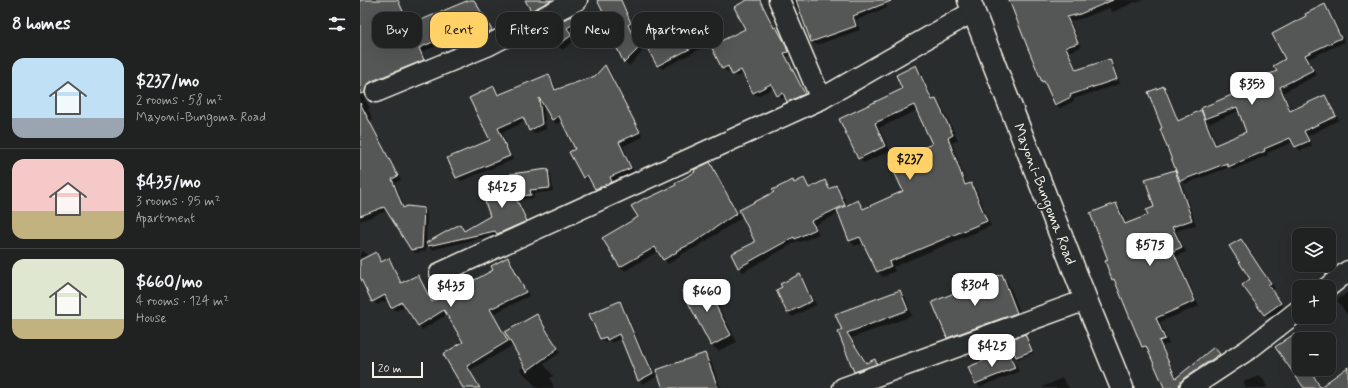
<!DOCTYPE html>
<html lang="en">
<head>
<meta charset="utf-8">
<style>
  :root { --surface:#202222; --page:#282a2a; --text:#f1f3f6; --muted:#a2a4a5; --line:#3d3f40; --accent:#ffd166 }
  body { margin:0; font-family:Mynerve,sans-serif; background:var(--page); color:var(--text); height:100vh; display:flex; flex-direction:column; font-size:15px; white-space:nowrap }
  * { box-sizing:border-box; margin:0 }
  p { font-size:13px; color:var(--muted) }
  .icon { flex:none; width:22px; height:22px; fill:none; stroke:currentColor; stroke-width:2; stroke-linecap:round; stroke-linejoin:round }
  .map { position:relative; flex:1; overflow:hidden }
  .panel { display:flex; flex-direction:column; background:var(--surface); width:360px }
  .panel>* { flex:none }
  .hud { position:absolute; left:12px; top:12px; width:380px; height:36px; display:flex; gap:8px }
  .controls { position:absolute; left:932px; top:228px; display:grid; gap:8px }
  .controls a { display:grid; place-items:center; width:44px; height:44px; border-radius:8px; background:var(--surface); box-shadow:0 4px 16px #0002,0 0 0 1px var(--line); font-size:20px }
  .scale { position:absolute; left:12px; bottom:10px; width:51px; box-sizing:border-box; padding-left:4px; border:2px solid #f4f1e8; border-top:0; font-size:11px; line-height:14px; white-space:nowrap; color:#f4f1e8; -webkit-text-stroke:3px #2a2d2e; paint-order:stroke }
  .price { position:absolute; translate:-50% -34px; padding:0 9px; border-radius:8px; background:#fff; color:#222; font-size:13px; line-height:26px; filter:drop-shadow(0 1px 2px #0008) }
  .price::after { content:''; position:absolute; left:50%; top:24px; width:12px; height:9px; margin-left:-6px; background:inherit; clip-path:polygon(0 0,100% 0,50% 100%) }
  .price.active { background:var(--accent); color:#111 }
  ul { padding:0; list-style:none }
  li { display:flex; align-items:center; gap:12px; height:100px; padding:0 12px }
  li+li { border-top:1px solid var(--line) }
  li span { display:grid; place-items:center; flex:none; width:112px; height:80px; border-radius:12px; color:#555 }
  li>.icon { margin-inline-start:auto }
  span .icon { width:48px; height:48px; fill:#fffc; stroke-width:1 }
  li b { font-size:17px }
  h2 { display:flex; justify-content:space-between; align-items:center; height:48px; padding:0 12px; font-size:17px }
  .pill { padding:0 14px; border-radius:12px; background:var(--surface); box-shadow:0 4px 16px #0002,0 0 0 1px var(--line); font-size:14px; line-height:36px }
  .pill.active { background:var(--accent); color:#111 }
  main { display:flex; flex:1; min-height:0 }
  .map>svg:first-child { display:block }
  .shadow { fill:#0007; fill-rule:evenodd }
  .building { fill:#555756; stroke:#f4f1e8 }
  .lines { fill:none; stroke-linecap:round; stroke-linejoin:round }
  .street-casing { stroke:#f4f1e8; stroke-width:23 }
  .primary-casing { stroke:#f4f1e8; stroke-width:25 }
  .street { stroke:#2a2d2e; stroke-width:20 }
  .primary { stroke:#2a2d2e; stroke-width:22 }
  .labels { text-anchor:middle; stroke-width:3; stroke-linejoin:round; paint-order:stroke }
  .street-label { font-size:15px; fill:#f4f1e8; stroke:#2a2d2e }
</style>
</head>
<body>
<main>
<section class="panel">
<h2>8 homes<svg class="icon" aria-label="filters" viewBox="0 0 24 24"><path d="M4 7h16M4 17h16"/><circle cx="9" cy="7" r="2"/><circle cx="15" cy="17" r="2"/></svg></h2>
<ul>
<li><span style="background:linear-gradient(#bfe0f5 75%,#9aa5b1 0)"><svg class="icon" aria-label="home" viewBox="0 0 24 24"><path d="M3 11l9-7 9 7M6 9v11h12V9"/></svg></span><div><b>$237/mo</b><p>2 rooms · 58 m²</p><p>Mayoni-Bungoma Road</p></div></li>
<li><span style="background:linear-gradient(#f6c9c9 65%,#c2b280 0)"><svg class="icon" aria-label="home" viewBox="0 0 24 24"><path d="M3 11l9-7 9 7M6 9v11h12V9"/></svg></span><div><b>$435/mo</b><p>3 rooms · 95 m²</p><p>Apartment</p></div></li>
<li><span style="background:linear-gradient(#dfe7d0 75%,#c2b280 0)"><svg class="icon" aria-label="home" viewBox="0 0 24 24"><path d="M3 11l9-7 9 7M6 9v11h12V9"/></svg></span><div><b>$660/mo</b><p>4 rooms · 124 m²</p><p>House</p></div></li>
</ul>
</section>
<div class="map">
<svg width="988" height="388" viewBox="0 0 988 388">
  <rect width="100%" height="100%" fill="#2a2d2e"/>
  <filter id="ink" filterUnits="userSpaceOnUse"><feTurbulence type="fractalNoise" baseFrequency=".025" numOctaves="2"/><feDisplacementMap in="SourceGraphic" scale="8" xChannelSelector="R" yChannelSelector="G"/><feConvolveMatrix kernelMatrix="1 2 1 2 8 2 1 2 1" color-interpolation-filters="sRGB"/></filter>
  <g filter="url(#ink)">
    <!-- shadow -->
    <g class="shadow">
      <polygon points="0,0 37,0 50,26 102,10 115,41 103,46 97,37 62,52 67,64 4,98 10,108 8,109 13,120 10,120 11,123 0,129"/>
      <polygon points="166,0 199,0 175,13"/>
      <polygon points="238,0 262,0 274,27 271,29 282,52 269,66 265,62 253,37 255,36"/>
      <polygon points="393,0 402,1 415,29 420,32 431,55 426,57 448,97 432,105 426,97 422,99 414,88 397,96 394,93 384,74 376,77 371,70 367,72 363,68 386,30"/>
      <polygon points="432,0 524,0 527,8 496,20 500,30 456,45 452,41 441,11 440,12 436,7"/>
      <polygon points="656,0 784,0 776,3 775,2 753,12 749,8 724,18 711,21 721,47 709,52 718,71 750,60 754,65 760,84 713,99 714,101 700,108 695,104 687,84 683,81"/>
      <path d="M965,6L969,10L985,42L948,59L957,75L924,92L932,112L965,96L969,100L979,120L948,136L952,146L940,151L933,142L907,153L908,155L873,170L870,167L825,184L821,181L836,225L816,231L826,252L817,256L839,306L800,322L809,344L803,346L817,378L859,353L864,360L823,386L819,388H804L805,387L789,351L783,347L757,283L753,279L746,262L749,260L756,204L761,209L767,224L789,215L795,208L815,171L819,174L803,128L804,87L808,91L819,122L841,111L844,114L875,95L918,72ZM879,111L887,132L857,145L847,120L850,123Z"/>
      <polygon points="210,17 219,27 211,33 216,40 202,50 196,43 187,49 183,44"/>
      <polygon points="127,22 133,33 122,38 120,36"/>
      <polygon points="334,27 339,32 346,46 302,69 297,65"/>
      <polygon points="245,66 249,70 283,137 263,146 274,172 253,181 256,186 240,193 231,180 228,181 224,177 216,149 202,121 196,124 192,119 183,103 186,129 174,134 170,130 166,121 142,133 153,160 101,181 96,177 131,141 134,87 140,95 189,76 193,80 197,90 235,77"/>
      <polygon points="556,67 561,72 574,101 576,100 581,105 598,140 592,143 607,185 611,184 616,189 631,226 533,267 535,271 523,277 518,272 504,243 495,246 490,241 480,213 455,225 459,234 440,242 438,241 383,272 379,267 397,242 415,193 433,181 435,184 444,179 450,188 464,181 470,189 476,186 480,190 488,206 498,201 504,209 544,191 573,145 558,110 519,128 530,151 504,163 499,158 480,119 543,89"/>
      <polygon points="16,135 19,138 41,180 35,183 45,208 64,208 67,212 66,251 55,253 52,250 27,211 0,221 0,147"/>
      <polygon points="349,164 354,168 381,218 337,247 320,255 320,257 308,264 299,251 265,271 261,267 244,238 279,217 286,200 317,185"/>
      <polygon points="187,170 191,174 193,191 174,194 174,198 158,200 170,225 141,238 138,234 72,250 68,246 100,225 105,231 131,216 154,193"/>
      <polygon points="881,240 885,244 906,276 915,288 912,290 924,308 910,319 884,285 891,280"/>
      <polygon points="4,251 9,257 16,254 22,263 29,260 33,264 42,284 57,276 61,280 73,302 134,270 148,258 152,262 169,296 133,314 152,346 110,370 121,388 104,388 105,342 88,314 62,330 46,306 36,311 32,307 28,300 17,305 14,302 30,294 0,275 0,253"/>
      <polygon points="440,276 444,280 456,305 432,317 428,312"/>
      <polygon points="642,276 648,282 663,319 594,344 588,338"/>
      <polygon points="342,282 349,288 377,342 358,351 352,345"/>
      <path d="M540,291L545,296L552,316L492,338L507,363L515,360L520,366L501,376L495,371L479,333ZM514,364L515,365L496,372V370Z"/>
      <polygon points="988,292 988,316 977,300"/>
      <polygon points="260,302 264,306 285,357 289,360 296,377 283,384 279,380 262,338 252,343 249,340 245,342 241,339"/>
      <polygon points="177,316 201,352 184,364 193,376 190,378 194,388 177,388 160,369 165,365"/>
      <polygon points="665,335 673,353 658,359 656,357"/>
      <polygon points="933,335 939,341 939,369 951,369 962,387 988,368 988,388 946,388 917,347"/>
      <polygon points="648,353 653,357 659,372 620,387 616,383"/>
      <polygon points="344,354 350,359 361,388 304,388"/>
      <polygon points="899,376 904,380 907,388 886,388 883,382"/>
      <polygon points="702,378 709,388 683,388 683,387"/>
    </g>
    <!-- building -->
    <g class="building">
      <polygon points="0,0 38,0 49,25 109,0 114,0 132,30 119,37 118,35 99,43 94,33 59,48 64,60 12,81 7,85 5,93 0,94"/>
      <polygon points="165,0 192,0 171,11"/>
      <polygon points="237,0 261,0 271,23 268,25 279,48 264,63 251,36 254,35"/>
      <polygon points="387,0 400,0 414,28 416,27 425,43 428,52 424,53 445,94 427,102 423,93 417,96 411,84 393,93 381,70 372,75 368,66 362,69 351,46 385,29 374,7"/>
      <polygon points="436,0 531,0 531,1 493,16 496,26 451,42"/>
      <polygon points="649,0 753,0 720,14 707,17 718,43 706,47 716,70 750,59 757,79 710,95 711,97 695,105 684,81 682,82 667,46"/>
      <polygon points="965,4 981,38 945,55 953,70 920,87 930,111 965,95 976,116 944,131 949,141 935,147 930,138 904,149 905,151 868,167 867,163 820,181 800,129 802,128 788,92 804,86 818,121 841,110 855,145 886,132 877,107 845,119 841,108 874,94 872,90 917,71 913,66 925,59 912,34 946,16 945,14"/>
      <polygon points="211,16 215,23 207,28 212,35 197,46 191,39 182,45 175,34"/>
      <polygon points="332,22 343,42 297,66 286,46"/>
      <polygon points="245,65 280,132 259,142 271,168 250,177 252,182 235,189 227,175 223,178 209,152 215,149 199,116 192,120 179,98 182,124 169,131 163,117 138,128 150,156 96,178 87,158 130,140 109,98 134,86 138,95 189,74 195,90 235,76"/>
      <polygon points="556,65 572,100 576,99 593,135 588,138 605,185 611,183 627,221 529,262 531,266 517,272 500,237 489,241 477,210 498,200 503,209 543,191 530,163 572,144 554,105 515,123 525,146 498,159 479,119 542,89 536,75"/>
      <polygon points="0,103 38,176 32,179 43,208 47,206 64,208 62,248 51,250 24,207 0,216"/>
      <polygon points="350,162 377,213 333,243 316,251 317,252 303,260 295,247 260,267 242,238 278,217 271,206 285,198 286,199 316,185 315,183 335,172 334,170"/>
      <polygon points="188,169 190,188 170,190 171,195 155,196 167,221 137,234 135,231 68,246 66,243 100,224 104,231 130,216 125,202 153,192 150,174"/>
      <polygon points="815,170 832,220 812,227 822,247 813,251 835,301 796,318 805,339 799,341 816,378 854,347 860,354 824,378 820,383 819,388 803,388 804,387 786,346 782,347 754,279 752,280 745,261 748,260 730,213 756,203 765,224 788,215 786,210 794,207 785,179"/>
      <polygon points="444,178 449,188 465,180 469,189 476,185 485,205 451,221 456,229 435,239 434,237 378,268 371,254 395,242 379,210 414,192 412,190 433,180 434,183"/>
      <polygon points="881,239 902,271 911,283 908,285 921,303 904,315 882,285 890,279 869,246"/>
      <polygon points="16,252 21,262 29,258 41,283 58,275 72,302 109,280 111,282 133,270 131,266 148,257 166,292 130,309 148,341 107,366 120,388 103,388 83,354 103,342 84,310 58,326 42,302 31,308 25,295 12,302 0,277 0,260"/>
      <polygon points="440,274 452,301 427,313 416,290 422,287 420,284"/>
      <polygon points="642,274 657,313 587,338 572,302"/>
      <polygon points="343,281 371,335 351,346 322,291"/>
      <polygon points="540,290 548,310 487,333 506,363 515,359 517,364 494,372 478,332 482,330 475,314"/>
      <polygon points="260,301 283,356 285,356 293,373 278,381 259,334 247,340 246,337 240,339 229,314"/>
      <polygon points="177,314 188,333 198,348 167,371 145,332"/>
      <polygon points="665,334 672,351 656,357 649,340"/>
      <polygon points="934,334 939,342 939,369 950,369 960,387 988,367 988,388 944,388 915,347"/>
      <polygon points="648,351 655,368 615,384 608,367"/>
      <polygon points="345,353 358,388 303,388 296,370"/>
    </g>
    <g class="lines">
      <defs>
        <g id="street">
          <polyline points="419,0 461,99"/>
          <polyline points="16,92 127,46 217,0"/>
          <polyline points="80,273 461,99 614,11"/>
          <polyline points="968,287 988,271"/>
          <polyline points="483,388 726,300"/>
          <polyline points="830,388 889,349 939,310"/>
        </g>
        <polyline id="primary" points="609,0 726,300 762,388"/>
      </defs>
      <!-- street casing -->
      <use href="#street" class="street-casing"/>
      <!-- primary casing -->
      <use href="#primary" class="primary-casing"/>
      <!-- street -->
      <use href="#street" class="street"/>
      <!-- primary -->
      <use href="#primary" class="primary"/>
    </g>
  </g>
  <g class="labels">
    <!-- street labels -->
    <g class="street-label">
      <text transform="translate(685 194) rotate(69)" y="5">Mayoni-Bungoma Road</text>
    </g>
  </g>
</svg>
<div class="controls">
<a><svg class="icon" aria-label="layers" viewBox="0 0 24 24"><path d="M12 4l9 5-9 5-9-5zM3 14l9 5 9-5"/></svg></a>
<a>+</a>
<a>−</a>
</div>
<div class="scale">20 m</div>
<b class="price" style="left:892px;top:106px">$353</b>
<b class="price active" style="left:550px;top:181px">$237</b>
<b class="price" style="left:142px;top:209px">$425</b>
<b class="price" style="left:790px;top:267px">$575</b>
<b class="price" style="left:615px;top:307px">$304</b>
<b class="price" style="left:91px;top:308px">$435</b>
<b class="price" style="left:347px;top:313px">$660</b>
<b class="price" style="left:632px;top:368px">$425</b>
<div class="hud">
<a class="pill">Buy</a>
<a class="pill active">Rent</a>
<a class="pill">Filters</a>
<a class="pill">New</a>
<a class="pill">Apartment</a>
</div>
</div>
</main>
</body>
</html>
